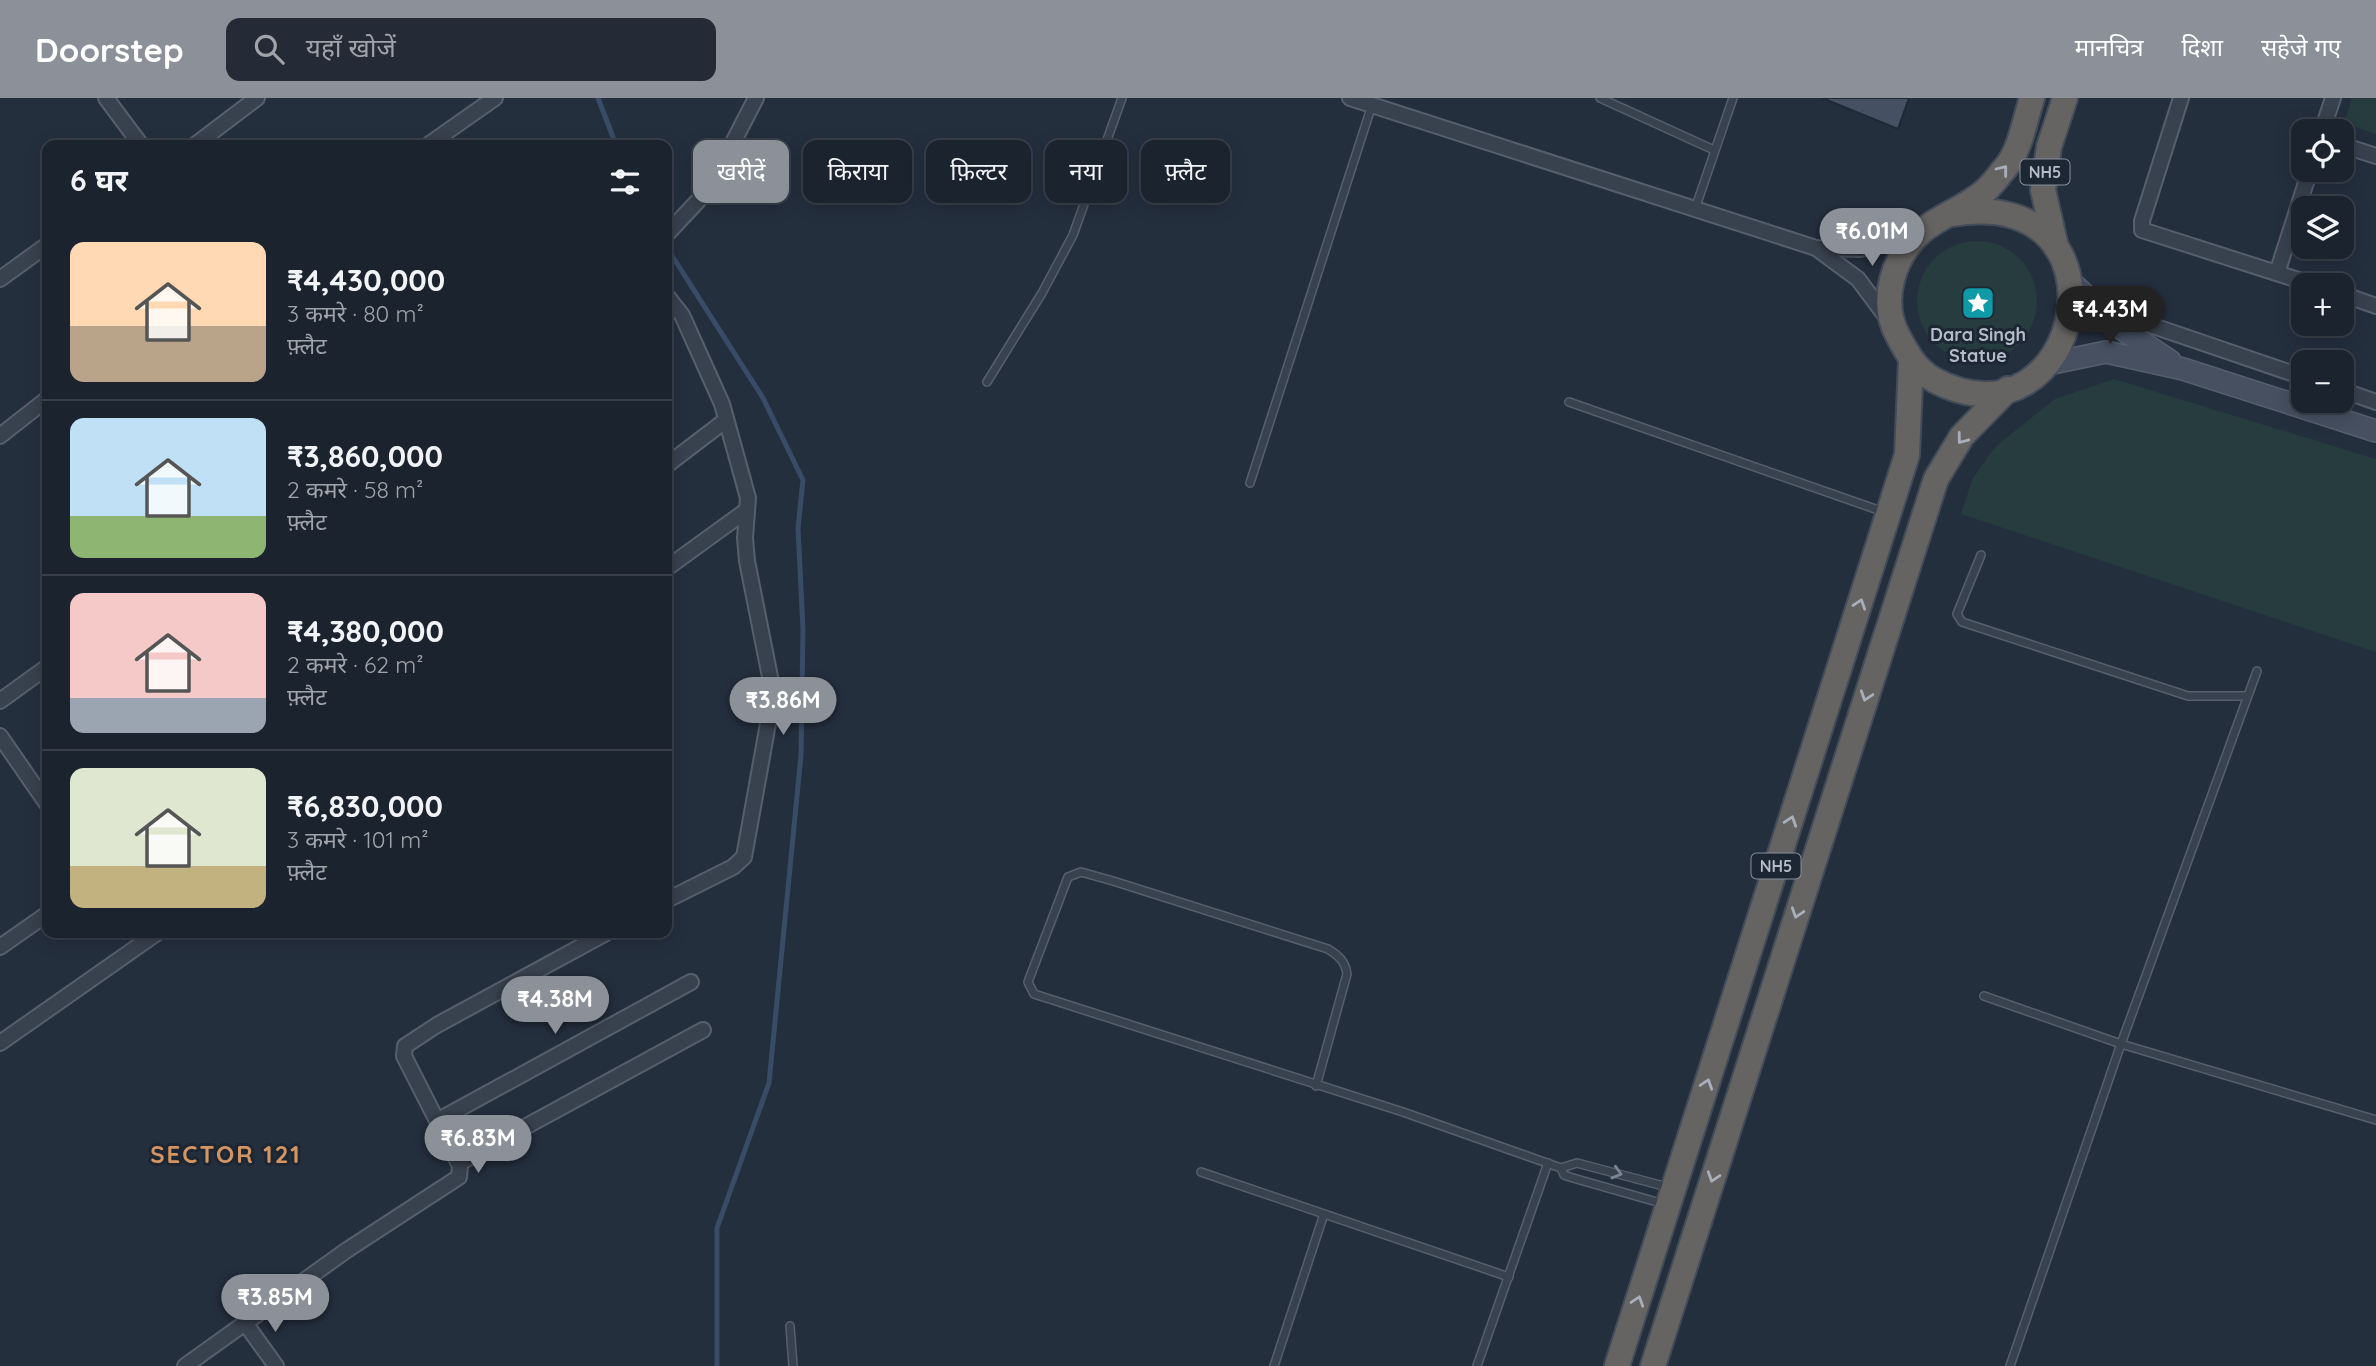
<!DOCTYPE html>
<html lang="hi">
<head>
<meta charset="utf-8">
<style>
  :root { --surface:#1b232e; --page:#242b36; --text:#f1f3f6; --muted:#a0a4aa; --line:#39404a; --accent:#8c9099 }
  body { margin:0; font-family:Quicksand,"Noto Sans Devanagari",sans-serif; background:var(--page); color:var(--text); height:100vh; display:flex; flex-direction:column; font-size:26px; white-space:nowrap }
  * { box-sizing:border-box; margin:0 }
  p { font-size:23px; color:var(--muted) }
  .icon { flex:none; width:38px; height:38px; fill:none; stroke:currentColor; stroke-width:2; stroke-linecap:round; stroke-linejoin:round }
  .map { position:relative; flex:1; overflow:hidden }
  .sheet { position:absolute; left:42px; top:42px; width:630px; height:798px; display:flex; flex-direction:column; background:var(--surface); border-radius:14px; box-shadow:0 4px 18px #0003,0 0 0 2px var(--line) }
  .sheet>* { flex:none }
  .top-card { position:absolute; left:693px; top:42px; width:665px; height:63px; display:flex; gap:14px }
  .controls { position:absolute; left:2291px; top:21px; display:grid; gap:14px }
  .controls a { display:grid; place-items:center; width:63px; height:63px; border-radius:14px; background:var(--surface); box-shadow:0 4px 18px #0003,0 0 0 2px var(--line); font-size:35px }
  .price { position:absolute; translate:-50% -60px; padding:0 16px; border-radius:24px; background:var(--accent); color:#fff; font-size:23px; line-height:46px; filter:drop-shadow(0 2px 4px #0008) }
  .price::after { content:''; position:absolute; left:50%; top:42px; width:21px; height:16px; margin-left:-10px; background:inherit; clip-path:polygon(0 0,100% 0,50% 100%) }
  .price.active { background:#222; color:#fff }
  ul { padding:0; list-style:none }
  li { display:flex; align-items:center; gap:21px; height:175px; padding:0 28px }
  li+li { border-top:2px solid var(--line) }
  li span { display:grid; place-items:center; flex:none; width:196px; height:140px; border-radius:14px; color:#555 }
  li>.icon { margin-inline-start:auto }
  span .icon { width:84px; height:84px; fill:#fffc; stroke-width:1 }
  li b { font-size:30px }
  h2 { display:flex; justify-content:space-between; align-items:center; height:84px; padding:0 28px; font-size:30px }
  .tag { padding:0 24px; border-radius:14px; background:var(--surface); box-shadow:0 4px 18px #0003,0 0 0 2px var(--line); font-size:24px; line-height:63px }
  .tag.active { background:var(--accent); color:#fff }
  header { display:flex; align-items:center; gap:42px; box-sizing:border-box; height:98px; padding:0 35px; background:var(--accent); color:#fff }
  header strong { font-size:33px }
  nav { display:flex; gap:38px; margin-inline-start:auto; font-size:24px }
  .search { width:490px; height:63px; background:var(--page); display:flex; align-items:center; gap:18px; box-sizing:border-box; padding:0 24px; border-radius:14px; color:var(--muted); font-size:26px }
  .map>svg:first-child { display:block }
  .green { fill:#263c3f }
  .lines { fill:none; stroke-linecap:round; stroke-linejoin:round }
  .stream { stroke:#394c67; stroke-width:5 }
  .building { fill:#455162; stroke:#1f2835; stroke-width:2 }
  .service-casing { stroke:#565f6c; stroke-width:10 }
  .minor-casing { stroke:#565f6c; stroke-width:18 }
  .secondary-casing { stroke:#565f6c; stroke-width:24 }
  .trunk-casing { stroke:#434c59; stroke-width:28 }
  .service { stroke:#38414e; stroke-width:7 }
  .minor { stroke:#38414e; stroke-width:14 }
  .secondary { stroke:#465061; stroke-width:21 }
  .trunk { stroke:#656462; stroke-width:24 }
  .oneway { stroke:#a8afba }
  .oneway2 { stroke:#7c8592 }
  .labels { text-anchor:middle; stroke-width:6; stroke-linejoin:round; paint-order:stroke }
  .shield { fill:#1d2633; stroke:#878f9c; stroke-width:2 }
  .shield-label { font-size:16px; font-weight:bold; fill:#b4bcc9 }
  .poi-label { font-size:18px; font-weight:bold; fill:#b4bcc9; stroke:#1d2633 }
  .district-label { font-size:24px; font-weight:bold; letter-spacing:2px; fill:#d59563; stroke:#1d2633 }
</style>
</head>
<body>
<header>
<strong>Doorstep</strong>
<div class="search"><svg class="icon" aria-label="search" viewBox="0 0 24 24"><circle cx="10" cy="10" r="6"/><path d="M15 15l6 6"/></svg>यहाँ खोजें</div>
<nav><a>मानचित्र</a><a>दिशा</a><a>सहेजे गए</a></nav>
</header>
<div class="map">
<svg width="2376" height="1268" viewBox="0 0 2376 1268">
  <rect width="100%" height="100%" fill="#242f3e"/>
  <!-- green -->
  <g class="green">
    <polygon points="2352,0 2376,0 2376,36 2344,25"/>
    <circle cx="1977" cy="203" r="60"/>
    <polygon points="2114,281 2376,361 2376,554 1961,416 1973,380 1996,348 2055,301"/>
  </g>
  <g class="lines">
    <!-- stream -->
    <g class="stream">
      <polyline points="598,0 616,47"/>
      <polyline points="667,150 763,300 803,382 798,430 803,531 801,657 769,985 717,1130 717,1268"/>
    </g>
  </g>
  <!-- building -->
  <polygon class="building" points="1822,0 1909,0 1898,31"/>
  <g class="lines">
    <defs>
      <g id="service">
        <polyline points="1600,0 1714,52"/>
        <polyline points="1695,111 1733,0"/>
        <polyline points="987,284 1042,195 1073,137 1122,0"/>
        <polyline points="1569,304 1884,414"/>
        <polyline points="1250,385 1372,7"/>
        <polyline points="1981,457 1957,516 1962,524 2188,598 2246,598"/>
        <polyline points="1984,898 2121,946 2376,1022"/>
        <path d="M1316,988L1347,876C1345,863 1339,858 1328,851L1113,783L1081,774L1068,779L1028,884L1034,896L1403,1014L1561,1070L1564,1077L1573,1080L1664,1106"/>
        <polyline points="1561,1070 1577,1065 1671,1090"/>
        <polyline points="1201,1074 1509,1179"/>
        <polyline points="790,1228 793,1268"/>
        <polyline points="1274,1268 1324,1116"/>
        <polyline points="1477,1268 1548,1065"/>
        <polyline points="2010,1268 2121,946 2257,573"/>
      </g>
      <g id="minor">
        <polyline points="106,0 141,47"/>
        <polyline points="1350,0 1816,150 1860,151 1914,136"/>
        <polyline points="2181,0 2142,123 2142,132 2314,187"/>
        <polyline points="2322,33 2333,0"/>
        <polyline points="195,47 257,0"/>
        <polyline points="428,47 495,0"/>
        <polyline points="2342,47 2376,58"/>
        <polyline points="667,136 709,91 756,0"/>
        <polyline points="1816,150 1858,181 1887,220"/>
        <polyline points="2277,175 2310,72"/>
        <polyline points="0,181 47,147"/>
        <polyline points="2342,196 2376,208"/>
        <polyline points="667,198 682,217 722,306 748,400 745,440 747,463 771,584 769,620 744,759 733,769 667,802"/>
        <polyline points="2107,218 2124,218 2303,279"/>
        <polyline points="2342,292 2376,304"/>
        <polyline points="0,338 47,301"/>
        <polyline points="667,367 726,322"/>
        <polyline points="667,470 747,412"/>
        <polyline points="0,603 47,569"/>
        <polyline points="0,638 47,706"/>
        <polyline points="0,849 47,816"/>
        <polyline points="0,945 157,835"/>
        <polyline points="437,1023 691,884"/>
        <polyline points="459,1065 703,932"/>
        <polyline points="245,1225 276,1268"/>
        <polyline points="185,1268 347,1152 459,1079 460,1068 404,958 405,948 437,927 606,835"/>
      </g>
      <g id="secondary">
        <polyline points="2071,184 2119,229 2170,263"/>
        <polyline points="2048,266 2106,254 2183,271 2376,333"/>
      </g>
      <g id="trunk">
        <path d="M1952,116C2139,85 2083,360 1934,282C1916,272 1907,255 1898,238C1879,203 1893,158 1922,133C1941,117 1966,110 1985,93C1993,86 1999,77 2006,69C2020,53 2025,21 2032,0"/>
        <polyline points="2056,149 2043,92 2049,49 2065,0"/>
        <polyline points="1617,1268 1907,357 1911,263"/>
        <polyline points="1653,1268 1936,381 1962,338 2008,291"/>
      </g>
    </defs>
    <!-- service casing -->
    <use href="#service" class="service-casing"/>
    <!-- minor casing -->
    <use href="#minor" class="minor-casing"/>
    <!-- secondary casing -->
    <use href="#secondary" class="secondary-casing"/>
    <!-- trunk casing -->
    <use href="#trunk" class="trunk-casing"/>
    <!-- service -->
    <use href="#service" class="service"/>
    <!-- minor -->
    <use href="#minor" class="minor"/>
    <!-- secondary -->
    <use href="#secondary" class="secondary"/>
    <!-- trunk -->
    <use href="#trunk" class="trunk"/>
  </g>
  <!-- one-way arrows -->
  <defs><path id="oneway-chevron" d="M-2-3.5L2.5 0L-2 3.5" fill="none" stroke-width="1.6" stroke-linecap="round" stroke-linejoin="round" transform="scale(1.75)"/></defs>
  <g class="oneway">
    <use href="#oneway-chevron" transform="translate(2003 72) rotate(-52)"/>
    <use href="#oneway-chevron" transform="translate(1962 341) rotate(127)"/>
    <use href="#oneway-chevron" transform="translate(1860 506) rotate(-72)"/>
    <use href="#oneway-chevron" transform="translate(1866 598) rotate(108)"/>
    <use href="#oneway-chevron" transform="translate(1791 723) rotate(-72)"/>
    <use href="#oneway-chevron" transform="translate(1797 815) rotate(108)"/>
    <use href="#oneway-chevron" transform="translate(1707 986) rotate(-72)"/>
    <use href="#oneway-chevron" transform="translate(1713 1079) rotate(108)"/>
    <use href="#oneway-chevron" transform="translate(1638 1203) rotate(-72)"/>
  </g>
  <use class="oneway2" href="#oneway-chevron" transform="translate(1617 1075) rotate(16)"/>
  <!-- icons -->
  <defs>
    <symbol id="sight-square" viewBox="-11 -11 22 22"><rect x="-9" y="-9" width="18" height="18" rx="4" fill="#0f9aa8" stroke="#1d2633"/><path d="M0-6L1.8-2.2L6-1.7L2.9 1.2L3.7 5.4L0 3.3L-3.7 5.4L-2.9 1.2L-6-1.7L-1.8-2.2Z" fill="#fff"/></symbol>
  </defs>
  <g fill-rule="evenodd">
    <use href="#sight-square" x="1959" y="186" width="38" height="38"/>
  </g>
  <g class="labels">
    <!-- shield labels -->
    <g class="shield">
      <rect x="2020.5" y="61.5" width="49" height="25" rx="5"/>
      <rect x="1751.5" y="755.5" width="49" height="25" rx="5"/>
    </g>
    <g class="shield-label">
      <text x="2045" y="80">NH5</text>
      <text x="1776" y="774">NH5</text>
    </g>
    <!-- poi labels -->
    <g class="poi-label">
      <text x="1978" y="243">Dara Singh<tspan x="1978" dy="21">Statue</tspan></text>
    </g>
    <!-- district labels -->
    <g class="district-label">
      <text x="226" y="1065">SECTOR 121</text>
    </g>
  </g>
</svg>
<div class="controls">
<a><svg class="icon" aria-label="locate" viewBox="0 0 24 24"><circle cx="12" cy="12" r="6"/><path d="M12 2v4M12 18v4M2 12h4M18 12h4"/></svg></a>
<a><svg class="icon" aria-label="layers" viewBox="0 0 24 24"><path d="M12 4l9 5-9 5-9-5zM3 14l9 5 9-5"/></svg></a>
<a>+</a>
<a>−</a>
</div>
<b class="price" style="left:1872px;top:170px">₹6.01M</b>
<b class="price active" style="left:2110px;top:248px">₹4.43M</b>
<b class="price" style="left:783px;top:639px">₹3.86M</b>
<b class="price" style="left:555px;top:938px">₹4.38M</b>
<b class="price" style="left:478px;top:1077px">₹6.83M</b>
<b class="price" style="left:275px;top:1236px">₹3.85M</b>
<div class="top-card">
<a class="tag active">खरीदें</a>
<a class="tag">किराया</a>
<a class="tag">फ़िल्टर</a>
<a class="tag">नया</a>
<a class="tag">फ़्लैट</a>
</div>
<section class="sheet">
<h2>6 घर<svg class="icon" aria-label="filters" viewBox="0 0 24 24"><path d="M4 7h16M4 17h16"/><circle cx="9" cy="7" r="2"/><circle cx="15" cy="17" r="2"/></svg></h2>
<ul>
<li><span style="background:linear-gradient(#ffd9b3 60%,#b9a48a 0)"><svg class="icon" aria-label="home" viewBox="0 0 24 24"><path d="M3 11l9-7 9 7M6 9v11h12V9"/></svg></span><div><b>₹4,430,000</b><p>3 कमरे · 80 m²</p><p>फ़्लैट</p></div></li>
<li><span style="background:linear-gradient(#bfe0f5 70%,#8fb573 0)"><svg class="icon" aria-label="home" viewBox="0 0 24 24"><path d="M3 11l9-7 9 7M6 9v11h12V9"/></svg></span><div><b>₹3,860,000</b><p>2 कमरे · 58 m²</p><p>फ़्लैट</p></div></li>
<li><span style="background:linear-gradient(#f6c9c9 75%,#9aa5b1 0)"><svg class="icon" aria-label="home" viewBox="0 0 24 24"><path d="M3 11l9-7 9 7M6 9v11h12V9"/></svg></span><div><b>₹4,380,000</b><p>2 कमरे · 62 m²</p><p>फ़्लैट</p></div></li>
<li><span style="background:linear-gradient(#dfe7d0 70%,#c2b280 0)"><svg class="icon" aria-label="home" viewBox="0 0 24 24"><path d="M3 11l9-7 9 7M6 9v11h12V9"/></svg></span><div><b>₹6,830,000</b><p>3 कमरे · 101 m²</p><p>फ़्लैट</p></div></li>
</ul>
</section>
</div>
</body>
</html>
